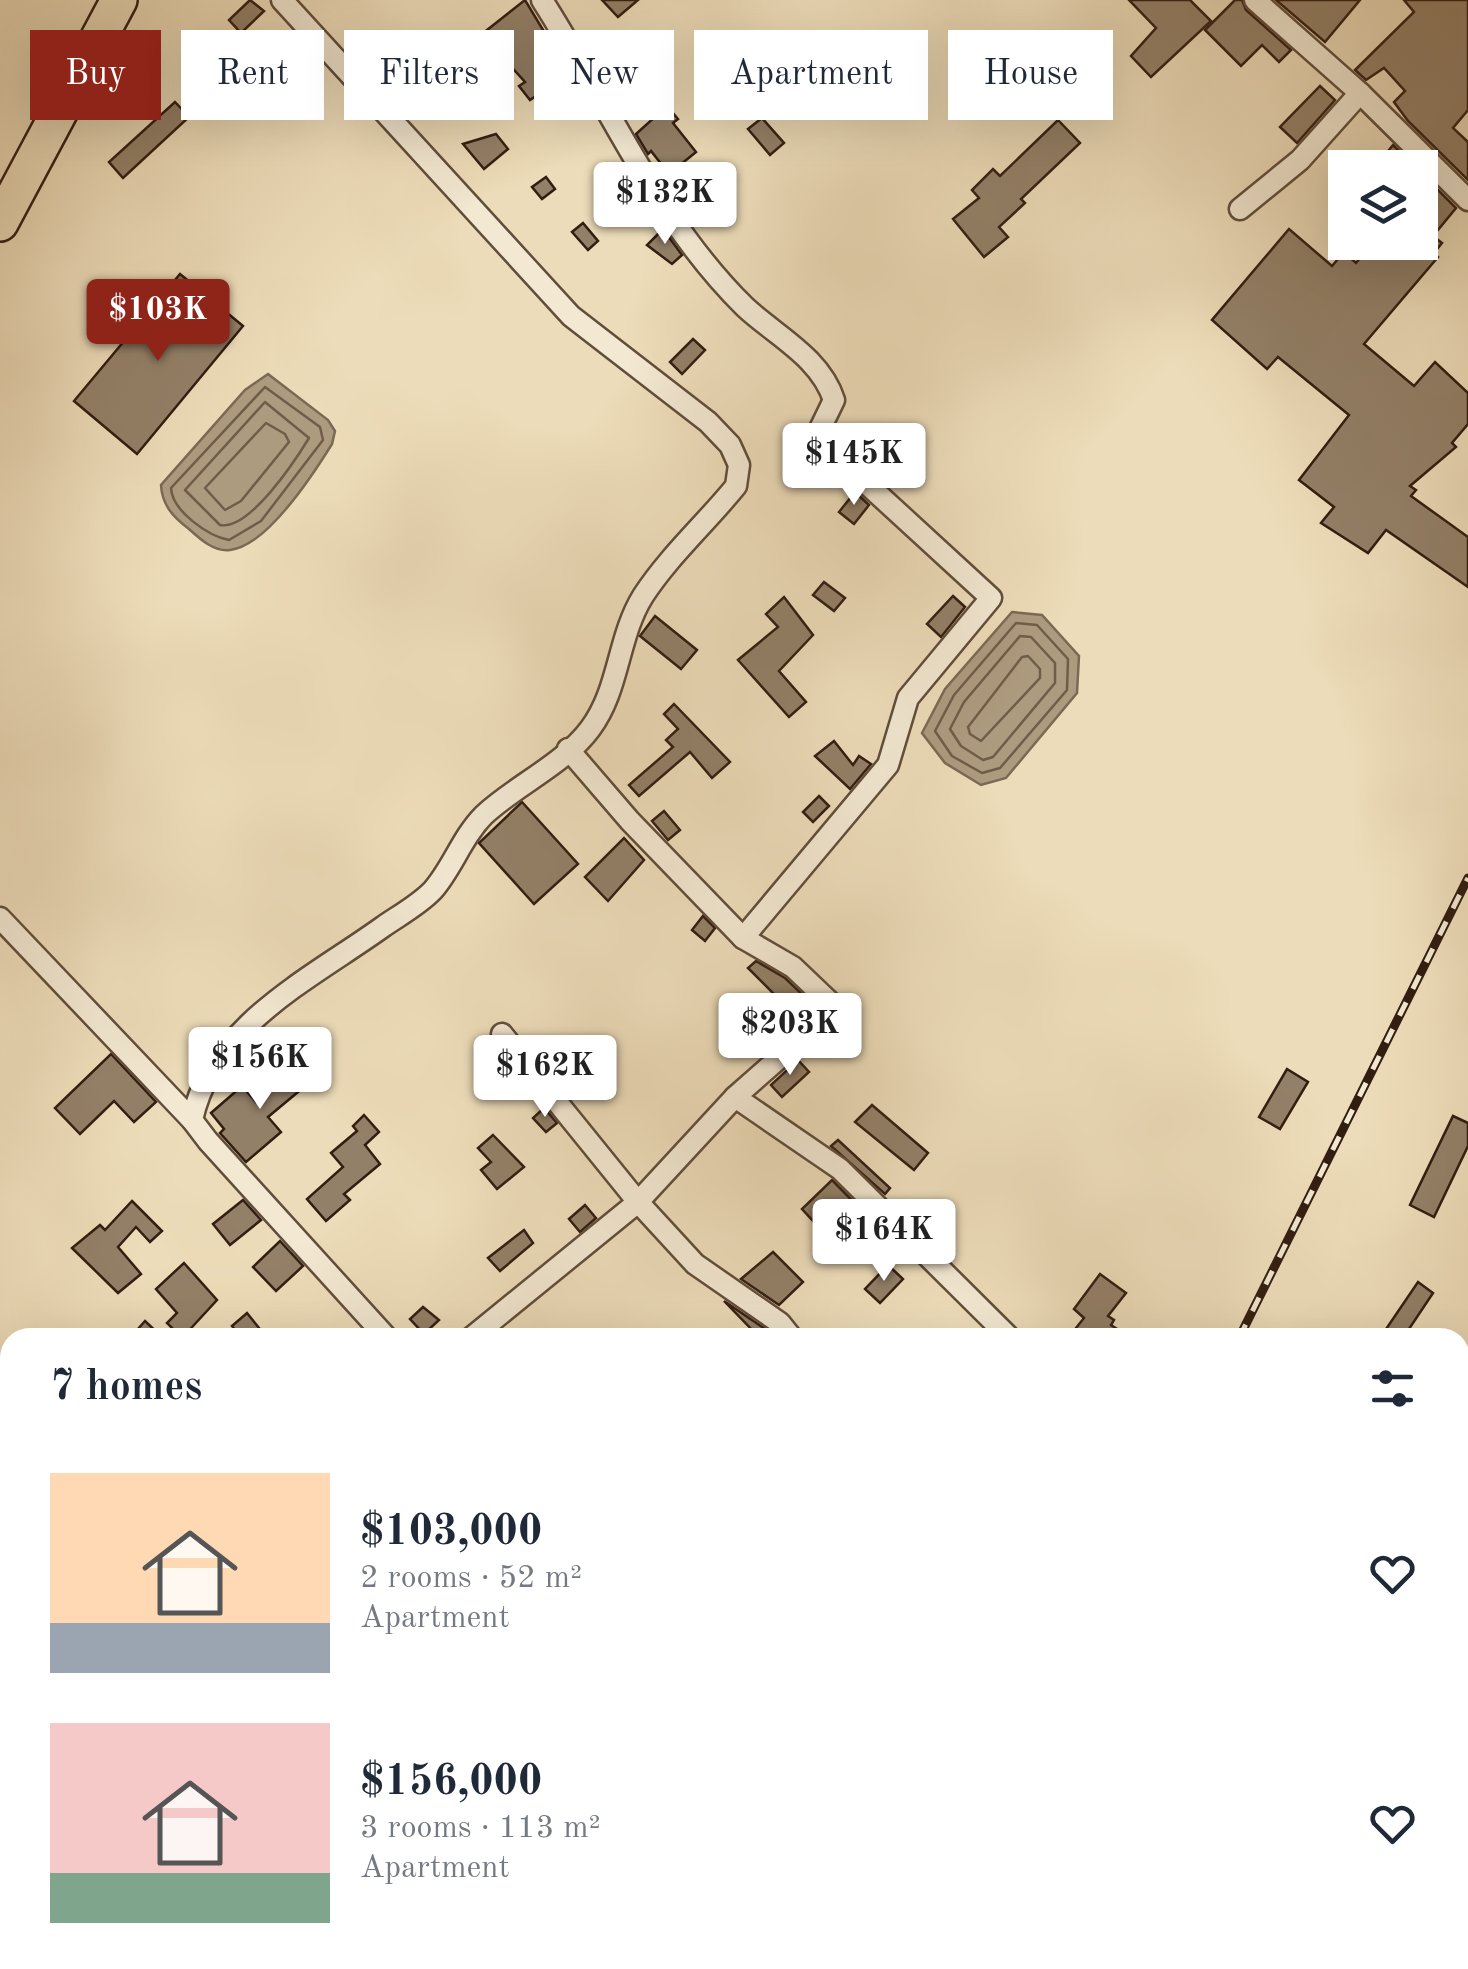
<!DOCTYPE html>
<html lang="en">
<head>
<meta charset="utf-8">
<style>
  :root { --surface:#fff; --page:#f6f6f7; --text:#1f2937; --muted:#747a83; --accent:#8f2418 }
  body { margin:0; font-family:"Old Standard TT",serif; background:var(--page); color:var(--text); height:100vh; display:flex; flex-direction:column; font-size:38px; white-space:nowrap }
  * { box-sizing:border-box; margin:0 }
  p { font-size:32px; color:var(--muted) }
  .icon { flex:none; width:55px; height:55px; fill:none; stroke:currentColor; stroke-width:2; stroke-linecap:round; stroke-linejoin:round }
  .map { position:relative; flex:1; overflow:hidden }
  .sheet { position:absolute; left:0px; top:1328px; width:1470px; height:642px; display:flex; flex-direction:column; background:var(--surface); border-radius:30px 30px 0 0; box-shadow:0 10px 40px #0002 }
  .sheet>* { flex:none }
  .top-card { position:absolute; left:30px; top:30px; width:1410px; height:90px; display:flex; gap:20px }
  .tools { position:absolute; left:1328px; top:150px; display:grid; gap:20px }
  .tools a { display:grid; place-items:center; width:110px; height:110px; border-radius:0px; background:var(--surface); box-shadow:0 10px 40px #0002; font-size:50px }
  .price { position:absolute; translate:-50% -85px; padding:0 22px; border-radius:10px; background:#fff; color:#222; font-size:32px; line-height:65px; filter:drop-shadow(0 2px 5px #0008) }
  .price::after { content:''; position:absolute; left:50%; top:60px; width:30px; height:22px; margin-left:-15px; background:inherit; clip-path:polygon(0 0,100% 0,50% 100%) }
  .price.current { background:var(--accent); color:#fff }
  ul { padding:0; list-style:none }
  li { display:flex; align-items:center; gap:30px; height:250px; padding:0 50px }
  li span { display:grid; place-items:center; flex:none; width:280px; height:200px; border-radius:0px; color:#555 }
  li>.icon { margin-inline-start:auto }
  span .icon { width:120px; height:120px; fill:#fffc; stroke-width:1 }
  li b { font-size:42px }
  h2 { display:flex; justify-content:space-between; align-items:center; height:120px; padding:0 50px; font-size:42px }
  .chip { padding:0 35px; border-radius:0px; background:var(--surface); box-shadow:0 10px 40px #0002; font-size:35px; line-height:90px }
  .chip.current { background:var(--accent); color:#fff }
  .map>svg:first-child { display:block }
  .water { fill:#ad9b80; stroke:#7c6954; stroke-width:2.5 }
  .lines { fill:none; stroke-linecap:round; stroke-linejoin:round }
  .shore { stroke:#705c48; stroke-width:2.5 }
  .canal { stroke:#ad9b80; stroke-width:20 }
  .building { fill:#938068; stroke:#321d11; stroke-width:2.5 }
  .street-casing { stroke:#614d3b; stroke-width:25 }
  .highway-casing { stroke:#321d11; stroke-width:40 }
  .street { stroke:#f3e8d2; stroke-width:20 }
  .highway { stroke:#eddcb9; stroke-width:35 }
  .rail-casing { stroke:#321d11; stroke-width:9 }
  .rail { stroke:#f3e8d2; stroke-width:5; stroke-dasharray:15; stroke-linecap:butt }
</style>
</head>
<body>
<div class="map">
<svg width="1468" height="1969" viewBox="0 0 1468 1969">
  <rect width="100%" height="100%" fill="#eddcb9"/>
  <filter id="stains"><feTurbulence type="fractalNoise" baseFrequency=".002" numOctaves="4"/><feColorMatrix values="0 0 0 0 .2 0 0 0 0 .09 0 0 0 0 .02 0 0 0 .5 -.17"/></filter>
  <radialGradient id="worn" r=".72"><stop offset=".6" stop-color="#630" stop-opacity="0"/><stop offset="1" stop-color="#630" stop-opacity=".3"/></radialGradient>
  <!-- water -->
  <g class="water">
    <path d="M268,374L328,420L335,431L332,444C314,473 267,546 230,550C214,552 200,539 189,529C173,517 162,505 161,485L245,390Z"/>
    <polygon points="1012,612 1042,615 1079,656 1077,693 1006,778 981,785 945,763 922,733 945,689"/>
  </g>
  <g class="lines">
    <!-- shore -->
    <g class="shore">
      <path d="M265,387L320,427L323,440L261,521L229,540C208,536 172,511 171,488Z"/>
      <path d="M265,402L309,438C295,461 249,531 220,525L185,490Z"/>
      <polygon points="266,423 285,434 289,442 241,501 225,510 205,488"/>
      <polygon points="1016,623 1037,625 1068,659 1067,690 1000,768 982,773 952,756 935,731 954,695"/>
      <polygon points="1020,636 1031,637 1055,663 1055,683 993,757 983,760 961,746 950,729 964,702"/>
      <polygon points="1022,657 1028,656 1040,669 1040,678 981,741 970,734 968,727"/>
    </g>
    <!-- canal -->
    <g class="canal">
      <polyline points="0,1382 10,1401"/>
      <polyline points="749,1960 760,1969"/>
    </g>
  </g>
  <!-- building -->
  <g class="building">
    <polygon points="250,0 264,11 241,33 229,20"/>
    <polygon points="525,0 569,73 530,100 519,86 525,82 482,34"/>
    <polygon points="602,0 638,0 618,17"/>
    <polygon points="1129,0 1190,0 1211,21 1151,77 1131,56 1156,28"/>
    <polygon points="1235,0 1242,0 1246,10 1291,50 1279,62 1262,45 1241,66 1205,30"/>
    <polygon points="1276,0 1360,0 1325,42"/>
    <polygon points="1404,0 1468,0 1468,110 1453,128 1468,142 1468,180 1408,121 1394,102 1405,91 1384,68 1366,80 1355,70 1414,12"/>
    <polygon points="204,32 214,43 195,62 185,52"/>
    <polygon points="729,36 738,47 714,66 705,55"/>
    <polygon points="1320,86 1335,100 1297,143 1280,127"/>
    <polygon points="175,102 189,117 123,178 109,162"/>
    <polygon points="667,106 678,119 673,123 696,152 669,174 651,151 648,154 636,134"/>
    <polygon points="762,118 784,143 770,155 748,129"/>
    <polygon points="1058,120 1080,143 1021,199 1025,203 999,227 1008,237 984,257 953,219 979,198 972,190 993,169 1000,176"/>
    <polygon points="496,134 508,149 484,169 463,144"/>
    <polygon points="1393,145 1406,158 1398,168 1374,168"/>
    <polygon points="546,177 555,189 542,199 532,187"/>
    <polygon points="1432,184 1456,208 1433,236 1442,243 1434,253 1438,257 1364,344 1414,386 1435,362 1468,393 1468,424 1452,443 1456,447 1410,486 1416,490 1411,496 1468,537 1468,587 1386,530 1368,553 1321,523 1334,507 1299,480 1349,415 1278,357 1267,369 1212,320 1289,229 1332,266 1344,252 1356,263 1373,242 1420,242 1420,198"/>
    <polygon points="629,187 638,197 623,209 615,199"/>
    <polygon points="697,194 708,209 692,222 681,206"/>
    <polygon points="583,223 598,241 588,250 572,232"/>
    <polygon points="663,229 682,255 672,264 647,245"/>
    <polygon points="180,274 243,326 137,454 74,401"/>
    <polygon points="693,339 705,350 682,374 670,362"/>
    <polygon points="855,492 869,505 854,524 839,512"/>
    <polygon points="824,582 845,598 834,611 813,595"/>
    <polygon points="953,596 965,607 941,637 927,624"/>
    <polygon points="784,597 813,635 779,671 806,702 789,717 738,660 778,627 766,614"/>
    <polygon points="655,616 697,650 681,669 640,636"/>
    <polygon points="674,704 730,762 712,778 690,752 639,796 629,785 673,747 666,740 678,729 664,714"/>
    <polygon points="834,741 853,765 859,756 871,764 850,789 815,756"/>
    <polygon points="819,796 829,806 813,822 803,812"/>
    <polygon points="522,802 578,864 534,904 479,843"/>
    <polygon points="664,811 680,830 668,840 652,821"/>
    <polygon points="624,838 644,860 608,901 585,877"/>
    <polygon points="703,916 715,928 705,941 692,930"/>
    <polygon points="756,961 785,978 806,998 783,1021 770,1008 779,999 748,968"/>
    <polygon points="111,1054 156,1102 134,1122 114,1101 80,1134 55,1108"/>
    <polygon points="310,1057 322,1072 268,1117 281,1132 246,1162 220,1133 224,1129 211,1113 242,1086 256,1102"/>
    <polygon points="798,1060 809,1072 782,1097 771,1085"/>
    <polygon points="1287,1069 1308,1082 1280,1129 1259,1117"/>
    <polygon points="872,1105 928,1153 914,1170 855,1122"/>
    <polygon points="544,1108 557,1123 546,1132 533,1118"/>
    <polygon points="364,1115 379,1132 365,1145 380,1164 344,1194 350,1200 326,1221 307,1199 343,1167 331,1153 357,1131 353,1126"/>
    <polygon points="1453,1116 1468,1123 1468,1146 1434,1217 1410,1205"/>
    <polygon points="493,1135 524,1167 497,1189 481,1170 491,1162 478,1148"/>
    <polygon points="838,1140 890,1188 885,1194 831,1146"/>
    <polygon points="832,1180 882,1231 870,1243 832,1205 814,1222 802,1209"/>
    <polygon points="243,1200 261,1220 230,1245 213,1224"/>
    <polygon points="132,1201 162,1231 150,1242 136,1227 118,1247 141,1274 118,1293 72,1248 100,1225 105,1230"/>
    <polygon points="585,1205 596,1218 580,1232 569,1219"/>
    <polygon points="524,1230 533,1243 500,1271 488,1258"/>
    <polygon points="280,1241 303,1266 276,1291 253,1267"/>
    <polygon points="773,1252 803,1282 779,1305 741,1279"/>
    <polygon points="184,1263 217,1300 182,1338 167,1323 177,1313 156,1289"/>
    <polygon points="888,1265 903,1279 880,1303 865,1289"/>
    <polygon points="1100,1274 1126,1293 1108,1316 1114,1320 1111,1325 1131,1338 1068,1338 1084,1318 1074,1309"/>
    <polygon points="1418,1282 1433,1293 1403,1338 1380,1338"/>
    <polygon points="724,1301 771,1333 774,1338 760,1338"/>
    <polygon points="423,1307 439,1320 424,1334 410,1319"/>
    <polygon points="247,1313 267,1338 241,1338 232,1326"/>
    <polygon points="145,1321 163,1338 130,1338"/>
  </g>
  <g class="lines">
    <defs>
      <g id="street">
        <path d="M282,0L571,316L708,422L730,445L739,465L736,486C706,523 669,556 643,596C617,638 620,689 590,729C563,765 516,785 484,815C462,837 453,867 433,890C420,904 400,915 384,926C312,978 212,1025 192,1120L208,1141L387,1338"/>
        <path d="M542,0C608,103 657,221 745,307C776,336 820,357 834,400L818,433L832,452L991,598L908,698L888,765L743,938L793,967L836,1008L735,1097L840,1169L1010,1338"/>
        <polyline points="1255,0 1360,93 1468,200"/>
        <polyline points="1240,209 1300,160 1360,93"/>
        <polyline points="568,749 630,821 743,938"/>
        <polyline points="0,918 192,1120"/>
        <polyline points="735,1097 638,1202 695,1264 780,1323 792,1338"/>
        <polyline points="471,1338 638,1202 502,1034"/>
        <polyline points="233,1960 242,1969"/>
        <polyline points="101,1969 111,1960"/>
      </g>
      <polyline id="highway" points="0,223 119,0"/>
    </defs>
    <!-- street casing -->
    <use href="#street" class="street-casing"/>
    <!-- highway casing -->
    <use href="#highway" class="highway-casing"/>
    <!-- street -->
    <use href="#street" class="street"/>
    <!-- highway -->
    <use href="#highway" class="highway"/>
    <defs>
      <g id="rail">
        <polyline points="1239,1338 1468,878"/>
        <polyline points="935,1969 940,1960"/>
      </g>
    </defs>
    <!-- rail casing -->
    <use href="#rail" class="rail-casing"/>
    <!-- rail -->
    <use href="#rail" class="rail"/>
  </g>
  <rect width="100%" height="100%" filter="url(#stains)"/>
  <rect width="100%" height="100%" fill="url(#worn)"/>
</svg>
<div class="tools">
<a><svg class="icon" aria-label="layers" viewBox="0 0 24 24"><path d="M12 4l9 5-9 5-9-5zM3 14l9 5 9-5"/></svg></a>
</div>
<b class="price" style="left:665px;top:247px">$132K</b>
<b class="price current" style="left:158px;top:364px">$103K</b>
<b class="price" style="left:854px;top:508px">$145K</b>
<b class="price" style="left:790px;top:1078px">$203K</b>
<b class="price" style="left:260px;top:1112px">$156K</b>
<b class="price" style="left:545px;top:1120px">$162K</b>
<b class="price" style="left:884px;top:1284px">$164K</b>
<div class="top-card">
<a class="chip current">Buy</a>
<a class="chip">Rent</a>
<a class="chip">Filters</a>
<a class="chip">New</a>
<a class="chip">Apartment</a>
<a class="chip">House</a>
</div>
<section class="sheet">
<h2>7 homes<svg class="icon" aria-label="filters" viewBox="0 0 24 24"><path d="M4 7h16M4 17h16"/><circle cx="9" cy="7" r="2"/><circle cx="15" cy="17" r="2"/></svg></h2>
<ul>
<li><span style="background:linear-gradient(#ffd9b3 75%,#9aa5b1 0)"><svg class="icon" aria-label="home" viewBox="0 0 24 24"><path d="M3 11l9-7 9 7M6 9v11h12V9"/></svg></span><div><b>$103,000</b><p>2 rooms · 52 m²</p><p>Apartment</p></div><svg class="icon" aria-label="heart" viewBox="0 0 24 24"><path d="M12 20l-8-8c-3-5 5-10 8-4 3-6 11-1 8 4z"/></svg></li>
<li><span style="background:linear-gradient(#f6c9c9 75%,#7fa58c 0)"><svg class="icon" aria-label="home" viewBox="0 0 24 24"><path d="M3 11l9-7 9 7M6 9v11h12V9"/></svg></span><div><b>$156,000</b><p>3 rooms · 113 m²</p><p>Apartment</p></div><svg class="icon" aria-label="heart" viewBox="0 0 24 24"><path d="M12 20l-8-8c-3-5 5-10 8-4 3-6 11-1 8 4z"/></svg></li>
</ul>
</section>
</div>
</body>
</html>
